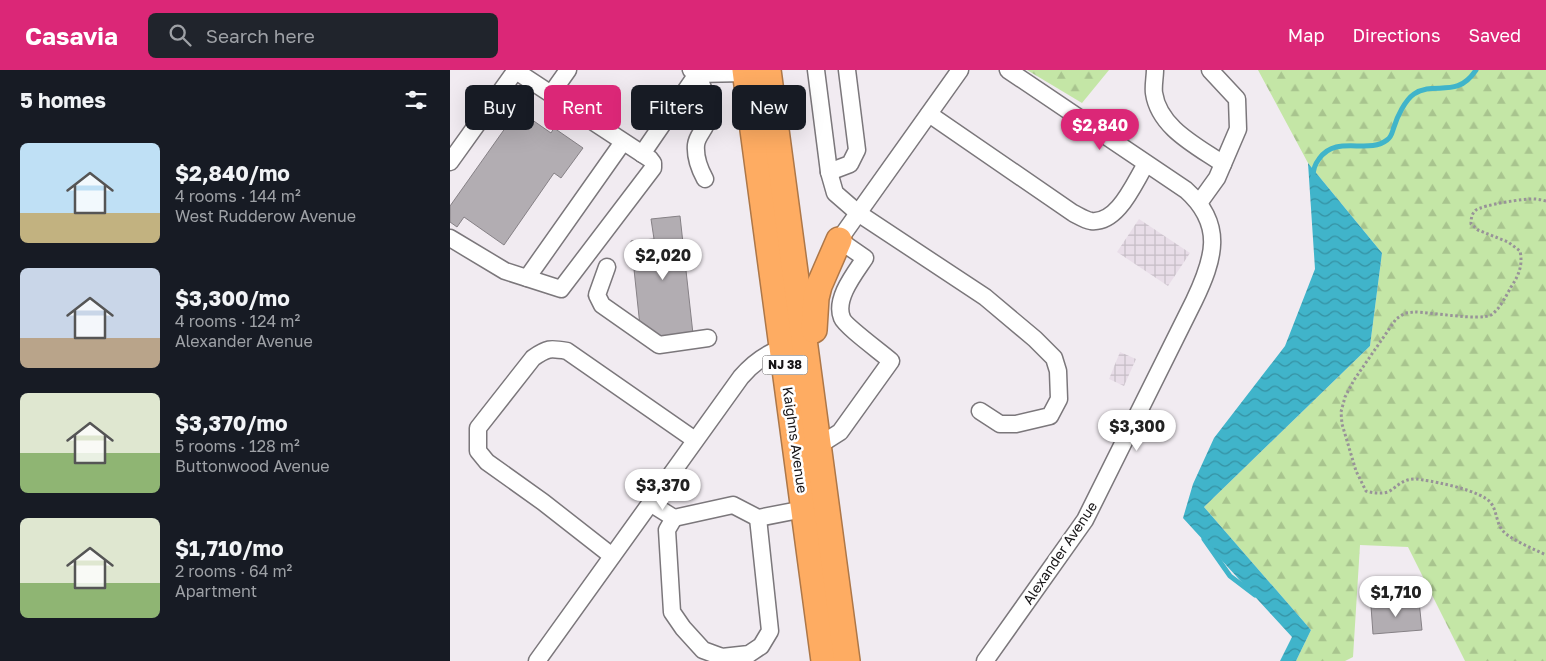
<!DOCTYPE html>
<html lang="en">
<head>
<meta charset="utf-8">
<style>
  :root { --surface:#171b24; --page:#20242c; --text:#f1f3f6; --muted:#9ea1a6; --accent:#db2777 }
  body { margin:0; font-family:"Golos Text",sans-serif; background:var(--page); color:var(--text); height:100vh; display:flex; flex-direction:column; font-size:19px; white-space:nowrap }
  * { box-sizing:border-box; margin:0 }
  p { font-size:16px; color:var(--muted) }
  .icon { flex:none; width:28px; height:28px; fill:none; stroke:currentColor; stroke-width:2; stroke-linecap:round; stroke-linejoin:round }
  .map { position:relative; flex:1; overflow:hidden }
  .drawer { display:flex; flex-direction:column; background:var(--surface); width:450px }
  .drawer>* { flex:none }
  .banner { position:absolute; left:15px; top:15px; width:475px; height:45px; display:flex; gap:10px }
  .price { position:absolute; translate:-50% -42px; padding:0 11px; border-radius:18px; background:#fff; color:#222; font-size:16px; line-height:32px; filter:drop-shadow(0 1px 2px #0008) }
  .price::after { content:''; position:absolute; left:50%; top:30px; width:15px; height:11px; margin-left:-8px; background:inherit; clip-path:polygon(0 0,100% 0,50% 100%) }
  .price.active { background:var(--accent); color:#fff }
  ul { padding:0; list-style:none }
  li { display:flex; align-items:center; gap:15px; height:125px; padding:0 20px }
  li span { display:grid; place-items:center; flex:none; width:140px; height:100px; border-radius:8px; color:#555 }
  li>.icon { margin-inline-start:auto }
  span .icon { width:60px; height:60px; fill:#fffc; stroke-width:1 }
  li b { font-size:21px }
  h2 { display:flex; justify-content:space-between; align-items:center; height:60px; padding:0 20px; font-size:21px }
  .chip { padding:0 18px; border-radius:8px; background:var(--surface); box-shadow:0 5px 20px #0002; font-size:18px; line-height:45px }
  .chip.active { background:var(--accent); color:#fff }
  header { display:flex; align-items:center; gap:30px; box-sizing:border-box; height:70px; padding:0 25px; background:var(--accent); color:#fff }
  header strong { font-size:24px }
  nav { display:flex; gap:28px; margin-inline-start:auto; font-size:18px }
  .search { width:350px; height:45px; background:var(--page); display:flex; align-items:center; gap:12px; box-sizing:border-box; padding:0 18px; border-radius:8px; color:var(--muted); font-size:19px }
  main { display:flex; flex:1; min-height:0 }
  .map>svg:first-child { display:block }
  .industrial { fill:url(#industrial-grid) }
  .forest { fill:url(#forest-firs) }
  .water { fill:url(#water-waves) }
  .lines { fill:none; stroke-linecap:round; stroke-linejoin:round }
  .stream { stroke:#40b4ca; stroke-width:5 }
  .building { fill:#b2adb2; stroke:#868186 }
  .minor-casing { stroke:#7b777b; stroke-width:19 }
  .highway-casing { stroke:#ad7748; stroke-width:28 }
  .path { stroke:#989398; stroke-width:3; stroke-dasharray:2.5 2.5; stroke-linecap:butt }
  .minor { stroke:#fff; stroke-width:16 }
  .highway { stroke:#feac62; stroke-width:25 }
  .labels { text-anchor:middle; stroke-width:5; stroke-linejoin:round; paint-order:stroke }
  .shield { fill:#fff; stroke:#5d5b5d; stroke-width:1 }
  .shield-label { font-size:12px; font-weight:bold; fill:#171517 }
  .street-label { font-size:14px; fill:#171517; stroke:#fff }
</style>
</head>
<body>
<header>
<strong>Casavia</strong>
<div class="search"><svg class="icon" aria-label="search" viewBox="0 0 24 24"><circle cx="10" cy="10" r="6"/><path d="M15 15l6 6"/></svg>Search here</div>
<nav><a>Map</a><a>Directions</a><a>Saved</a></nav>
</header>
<main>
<section class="drawer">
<h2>5 homes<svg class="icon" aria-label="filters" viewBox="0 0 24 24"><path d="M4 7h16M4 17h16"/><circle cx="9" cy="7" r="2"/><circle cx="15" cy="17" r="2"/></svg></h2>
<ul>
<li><span style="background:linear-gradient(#bfe0f5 70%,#c2b280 0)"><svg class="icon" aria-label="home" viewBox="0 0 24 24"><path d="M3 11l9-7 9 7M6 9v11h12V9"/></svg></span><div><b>$2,840/mo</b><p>4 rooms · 144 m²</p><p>West Rudderow Avenue</p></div></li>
<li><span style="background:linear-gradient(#c9d6e8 70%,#b9a48a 0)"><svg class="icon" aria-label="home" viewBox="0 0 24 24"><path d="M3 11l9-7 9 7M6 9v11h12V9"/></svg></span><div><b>$3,300/mo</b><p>4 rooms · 124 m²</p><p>Alexander Avenue</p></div></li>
<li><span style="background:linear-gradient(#dfe7d0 60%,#8fb573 0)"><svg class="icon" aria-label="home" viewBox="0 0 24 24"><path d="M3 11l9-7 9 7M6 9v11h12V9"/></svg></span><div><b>$3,370/mo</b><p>5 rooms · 128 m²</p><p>Buttonwood Avenue</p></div></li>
<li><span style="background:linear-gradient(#dfe7d0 65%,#8fb573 0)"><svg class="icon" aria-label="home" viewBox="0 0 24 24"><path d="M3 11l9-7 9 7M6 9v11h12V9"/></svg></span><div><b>$1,710/mo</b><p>2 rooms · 64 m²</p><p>Apartment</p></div></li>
</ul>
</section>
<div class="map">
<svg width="1096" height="591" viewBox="0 0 1096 591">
  <defs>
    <pattern id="industrial-grid" width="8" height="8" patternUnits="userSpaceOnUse" patternTransform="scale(1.25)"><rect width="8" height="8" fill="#e8dde8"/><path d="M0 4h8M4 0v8" fill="none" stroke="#c6bdc6"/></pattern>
    <pattern id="forest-firs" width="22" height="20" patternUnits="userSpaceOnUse" patternTransform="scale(1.25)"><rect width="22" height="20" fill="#c4e6a6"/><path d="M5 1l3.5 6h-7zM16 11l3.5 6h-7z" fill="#a8c48e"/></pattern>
    <pattern id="water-waves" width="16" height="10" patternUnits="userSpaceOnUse" patternTransform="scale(1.25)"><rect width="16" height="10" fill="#40b4ca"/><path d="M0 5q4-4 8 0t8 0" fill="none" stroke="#3591a3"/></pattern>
  </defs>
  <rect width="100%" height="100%" fill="#f1ebf1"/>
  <!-- industrial -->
  <g class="industrial">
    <polygon points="689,149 740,183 718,216 667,182"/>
    <polygon points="670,282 686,289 674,316 659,309"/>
  </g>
  <!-- forest -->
  <g class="forest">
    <polygon points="577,0 659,0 632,33"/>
    <polygon points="808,0 1096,0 1096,591 1015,591 958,477 910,475 903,587 895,591 846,591 861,560 754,437 920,276 932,183 858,93"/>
  </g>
  <!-- water -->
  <polygon class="water" points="858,93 932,183 920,276 754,437 861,560 846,591 830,591 842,567 733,448 743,414 764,368 835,276 865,199"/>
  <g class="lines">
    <!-- stream -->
    <g class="stream">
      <path d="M863,107C863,100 865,94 869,89C886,64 918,85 937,70C942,67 942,62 944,57C947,47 955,30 964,24C985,10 1006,30 1026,0"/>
      <polyline points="754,469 780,506 805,525"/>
    </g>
  </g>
  <!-- building -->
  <g class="building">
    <polygon points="68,40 101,63 104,58 133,78 111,108 104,103 54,175 14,147 7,157 0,152 0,136"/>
    <polygon points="230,146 243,264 207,268 190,256 181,171 204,169 201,149"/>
    <polygon points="969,531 972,560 923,564 921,536"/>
  </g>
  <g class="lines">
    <defs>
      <g id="minor">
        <path d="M241,0C253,8 262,41 256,54C253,62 247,66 246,75C245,87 249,98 255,109"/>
        <polyline points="366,0 379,102 385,123 408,143 535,227 585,269 604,288 608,301 609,329 600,346 566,354 550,354 530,341"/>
        <path d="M705,0C705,7 703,16 704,23C709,58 747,76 773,94"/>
        <polyline points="101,24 118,0"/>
        <path d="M479,44L623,143C629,146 635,150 641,151C668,154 684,113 696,94"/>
        <polyline points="192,84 247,4 295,3"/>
        <polyline points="0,92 66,0"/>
        <polyline points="379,102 400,94 407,80 397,0"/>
        <polyline points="749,133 767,108 788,59 787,29 760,0"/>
        <polyline points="0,168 55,201 111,219 203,98 203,93 200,89 66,1"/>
        <polyline points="157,197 147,225 152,235 209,275 258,268"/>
        <polyline points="77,208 173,72"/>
        <path d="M368,376L390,362L441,291C432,283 395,256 392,248C384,229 405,203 415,188L389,170L510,0"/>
        <polyline points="200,433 224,448 283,435 308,448 354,439"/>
        <polyline points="224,448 217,460 222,542 233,558 253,580 272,587 299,584 311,576 320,561 308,448"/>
        <path d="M162,486L93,432L37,392L28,381V358L83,288C97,278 100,278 117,281L245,370"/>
        <path d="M87,591L291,307C303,293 315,284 332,278"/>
        <path d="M535,591L635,450L744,231C764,189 775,155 736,120L558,0"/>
      </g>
      <g id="highway">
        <polyline points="295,0 374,591"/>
        <polyline points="318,0 397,591"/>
        <polyline points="364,260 366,228 369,216 389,170"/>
      </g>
    </defs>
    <!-- minor casing -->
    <use href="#minor" class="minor-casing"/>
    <!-- highway casing -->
    <use href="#highway" class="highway-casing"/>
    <!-- path -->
    <path class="path" d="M1096,131C1092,130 1088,129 1084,129C1076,128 1033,135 1026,140C1022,143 1021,148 1021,154L1028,160L1058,172L1070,181C1073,195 1069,205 1061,217C1056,226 1050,239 1041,245C1029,251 980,242 964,242L955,243L946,249L904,310L895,327L891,342L892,354L906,401L916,421C923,423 931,424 938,422C942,420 945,417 948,415C956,409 963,408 973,410C988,412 1032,421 1041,433C1047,441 1046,453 1053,461C1061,470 1084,479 1096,485"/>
    <!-- minor -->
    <use href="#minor" class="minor"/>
    <!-- highway -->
    <use href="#highway" class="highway"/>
  </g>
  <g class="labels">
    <!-- shield labels -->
    <rect class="shield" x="312.5" y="285.5" width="45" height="19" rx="4"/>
    <g class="shield-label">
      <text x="335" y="299">NJ 38</text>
    </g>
    <!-- street labels -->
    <g class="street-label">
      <text transform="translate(345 370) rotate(82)" y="5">Kaighns Avenue</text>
      <text transform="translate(610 483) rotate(-56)" y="5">Alexander Avenue</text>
    </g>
  </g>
</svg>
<b class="price active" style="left:650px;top:81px">$2,840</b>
<b class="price" style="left:213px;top:211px">$2,020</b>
<b class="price" style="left:687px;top:382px">$3,300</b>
<b class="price" style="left:213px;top:441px">$3,370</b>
<b class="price" style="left:946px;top:548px">$1,710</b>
<div class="banner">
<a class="chip">Buy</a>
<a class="chip active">Rent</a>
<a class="chip">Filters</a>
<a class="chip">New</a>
</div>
</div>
</main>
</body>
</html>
